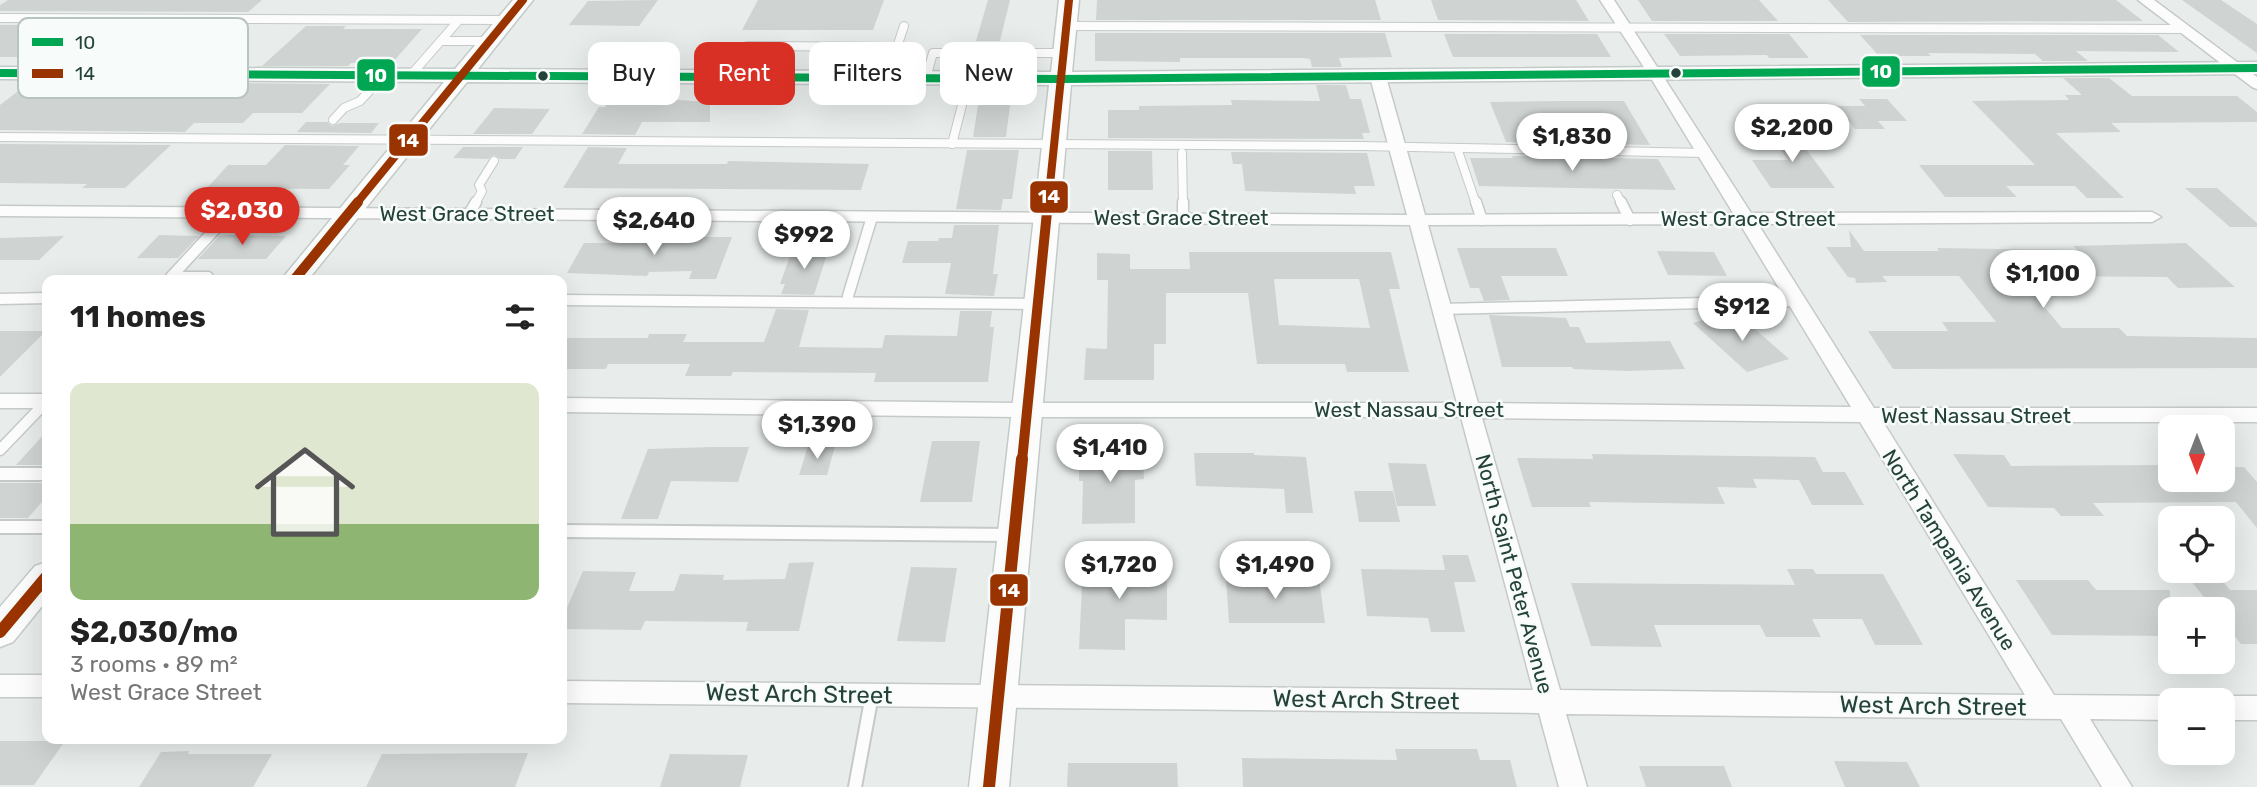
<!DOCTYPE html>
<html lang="en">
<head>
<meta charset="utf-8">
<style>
  :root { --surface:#fff; --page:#f2f2f2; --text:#222; --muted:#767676; --accent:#d93025 }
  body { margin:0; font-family:Rubik,sans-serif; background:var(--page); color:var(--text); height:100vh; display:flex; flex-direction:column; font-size:26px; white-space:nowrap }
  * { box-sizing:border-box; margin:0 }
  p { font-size:23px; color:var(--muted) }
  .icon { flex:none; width:38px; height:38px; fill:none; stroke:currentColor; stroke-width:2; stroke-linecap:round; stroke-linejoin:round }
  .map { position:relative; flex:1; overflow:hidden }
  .drawer { position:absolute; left:42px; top:275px; width:525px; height:469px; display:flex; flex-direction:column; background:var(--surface); border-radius:14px; box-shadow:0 7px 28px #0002 }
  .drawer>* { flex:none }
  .hud { position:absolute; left:588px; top:42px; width:665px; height:63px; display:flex; gap:14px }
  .needle { width:46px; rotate:180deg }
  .controls { position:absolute; left:2158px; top:415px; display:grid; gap:14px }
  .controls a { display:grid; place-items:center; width:77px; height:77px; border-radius:14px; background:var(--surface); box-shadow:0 7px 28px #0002; font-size:35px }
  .price { position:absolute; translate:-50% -60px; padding:0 16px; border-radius:24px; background:#fff; color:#222; font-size:23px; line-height:46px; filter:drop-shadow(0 2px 4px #0008) }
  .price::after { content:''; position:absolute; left:50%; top:42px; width:21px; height:16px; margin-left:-10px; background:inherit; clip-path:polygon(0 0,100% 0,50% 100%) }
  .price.active { background:var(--accent); color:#fff }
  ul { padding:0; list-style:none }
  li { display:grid; align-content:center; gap:14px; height:371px; padding:0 28px }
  li span { display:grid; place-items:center; height:217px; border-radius:14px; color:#555 }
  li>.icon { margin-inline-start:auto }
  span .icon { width:126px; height:126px; fill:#fffc; stroke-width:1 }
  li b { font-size:30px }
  h2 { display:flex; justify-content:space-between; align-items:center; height:84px; padding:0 28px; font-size:30px }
  .pill { padding:0 24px; border-radius:14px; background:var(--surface); box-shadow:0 7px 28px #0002; font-size:24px; line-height:63px }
  .pill.active { background:var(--accent); color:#fff }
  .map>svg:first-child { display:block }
  .building { fill:#cfd4d2; fill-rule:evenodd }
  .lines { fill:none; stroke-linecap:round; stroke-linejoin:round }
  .lane-far2-casing { stroke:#c5cac8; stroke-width:10 }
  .lane-far1-casing { stroke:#c5cac8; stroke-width:13 }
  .lane-casing { stroke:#c5cac8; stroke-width:16 }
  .street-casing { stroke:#c5cac8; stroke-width:3 }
  .secondary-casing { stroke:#c3cbc8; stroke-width:3 }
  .lane-far2 { stroke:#fcfcfc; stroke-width:8 }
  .lane-far1 { stroke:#fcfcfc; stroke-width:10 }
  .lane { stroke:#fcfcfc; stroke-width:12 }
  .street { fill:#fcfcfc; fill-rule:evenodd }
  .secondary { fill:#fcfcfc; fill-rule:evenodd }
  .bus-1-casing { stroke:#f7fbf9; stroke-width:11 }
  .bus-2-far2-casing { stroke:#f7fbf9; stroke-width:11 }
  .bus-2-far1-casing { stroke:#f7fbf9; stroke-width:15 }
  .bus-2-casing { stroke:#f7fbf9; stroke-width:18 }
  .bus-1 { stroke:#00a651; stroke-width:8 }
  .bus-2-far2 { stroke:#930; stroke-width:8 }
  .bus-2-far1 { stroke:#930; stroke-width:10 }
  .bus-2 { stroke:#930; stroke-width:12 }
  .bus-dot { fill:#24423a; stroke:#f7fbf9; stroke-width:2.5 }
  .labels { text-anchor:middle; stroke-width:5; stroke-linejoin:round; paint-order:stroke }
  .street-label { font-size:21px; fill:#24423a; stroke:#f7fbf9 }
  .near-street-label { font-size:24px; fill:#24423a; stroke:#f7fbf9 }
  .key { fill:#f7fbf9; stroke:#b8c4c0; stroke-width:2 }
  .key-label { font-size:19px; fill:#24423a }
  .line-badge { stroke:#f7fbf9; stroke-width:2.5 }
  .badge-label { font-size:19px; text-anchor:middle; font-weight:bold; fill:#fff }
</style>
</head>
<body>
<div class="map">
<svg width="2257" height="787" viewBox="0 0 2257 787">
  <rect width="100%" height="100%" fill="#e8edeb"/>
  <!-- building -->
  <g class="building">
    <polygon points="8,0 262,0 248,12 0,11 0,5"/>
    <polygon points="658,0 639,26 569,25 588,1"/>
    <polygon points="758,0 884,0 873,30 742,30"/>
    <polygon points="988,0 1010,0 1000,41 976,41"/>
    <polygon points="1097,0 1375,0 1381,20 1096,20"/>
    <polygon points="1431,0 1576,0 1589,21 1438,20"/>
    <polygon points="1638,0 1759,0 1778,21 1652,21"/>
    <polygon points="1828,0 2116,0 2143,21 1848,22"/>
    <polygon points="2182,0 2221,0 2257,24 2257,53"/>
    <polygon points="0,25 233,25 203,52 137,52 122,65 52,65 62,57 0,57"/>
    <polygon points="306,26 346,26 343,29 422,29 392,63 351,63 348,66 262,66"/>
    <polygon points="1095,33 1385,33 1392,57 1339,58 1342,67 1312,67 1310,59 1303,58 1180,58 1180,62 1095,61"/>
    <polygon points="1444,34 1597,34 1611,57 1453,57"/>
    <polygon points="1664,34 1789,34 1809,58 1769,58 1767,55 1680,56"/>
    <polygon points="1860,35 2158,35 2179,52 2076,51 2088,61 2043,61 2035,54 1928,53 1931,56 1879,56"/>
    <polygon points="2063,78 2109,78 2132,96 2237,96 2257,112 2257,122 2111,123 2121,132 2056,133 2124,198 2087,198 2075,186 2006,186 2017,197 1945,197 1919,165 2035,165 1972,101 2069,100 2065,95 2082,95"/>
    <polygon points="30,82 101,82 81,99 188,99 196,92 233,92 243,83 330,84 302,113 253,113 243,123 194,123 185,132 0,130 0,105"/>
    <polygon points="1316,85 1346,85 1350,99 1361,99 1370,133 1362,133 1364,139 1108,138 1108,110 1139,110 1139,106 1232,105 1231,100 1320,101"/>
    <polygon points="663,99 710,102 710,122 642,122 635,135 582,134 599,107 605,107 610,100 662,101"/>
    <polygon points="1859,99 1887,99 1907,121 1878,121 1885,129 1855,129 1837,106 1865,106 1872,114"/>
    <polygon points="1557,101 1624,101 1650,145 1506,142 1490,102"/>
    <polygon points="978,105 1010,105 1006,137 973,137"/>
    <polygon points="494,108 550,109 532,134 473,134"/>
    <polygon points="306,122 327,122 332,126 340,123 379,123 371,133 297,132"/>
    <polygon points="1764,126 1789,126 1835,188 1771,188 1752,160 1788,160"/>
    <polygon points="0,144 171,145 125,188 82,188 87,184 0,183"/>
    <polygon points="285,145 359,146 343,165 350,165 329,189 207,188 228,165 266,165"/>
    <polygon points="463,147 523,147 515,159 500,159 494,155 488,159 453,158"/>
    <polygon points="588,147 627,148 618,164 727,164 728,161 869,164 861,190 563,188"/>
    <polygon points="967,150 1019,150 1012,199 1003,199 1001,210 956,209"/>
    <polygon points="1108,151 1152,151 1153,190 1108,190"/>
    <polygon points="1231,152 1367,153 1375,186 1354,186 1356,194 1245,191 1242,164 1233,164"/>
    <polygon points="1512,156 1658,159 1676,190 1479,186 1470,158 1513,158"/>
    <polygon points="2185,188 2217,188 2257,223 2257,227 2230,227"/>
    <polygon points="954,225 999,225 993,274 998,274 994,296 945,294 951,263 902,263 908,241 938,241 939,238 952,238"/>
    <polygon points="1849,230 1864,251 1939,251 1937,248 2077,250 2073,246 2186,243 2235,287 2178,288 2167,277 2018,276 2062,328 2119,328 2127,336 2257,338 2257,368 1893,369 1868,331 1948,331 1942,322 1996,322 1959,276 1882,276 1887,282 1856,283 1855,278 1848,277 1826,247 1851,247"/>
    <polygon points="159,235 199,236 178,258 137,258"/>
    <polygon points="640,235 699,237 732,237 716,279 689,279 692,271 649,272 647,276 567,273 584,243 636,243"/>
    <polygon points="64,236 39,260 0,260 0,238"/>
    <polygon points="219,236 228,235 286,236 266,259 198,259"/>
    <polygon points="793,248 829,248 814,295 781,294 785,284 780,284"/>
    <polygon points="1457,248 1556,248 1568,276 1501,276 1510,300 1484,301 1479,288 1470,288"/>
    <polygon points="1657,251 1714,252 1727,276 1668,275"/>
    <path d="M1189,252H1391L1400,289H1389L1409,372H1347L1345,364H1257L1248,293H1166V344H1154V380H1084L1086,348L1107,349L1108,280H1097V253L1130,254V269H1190ZM1274,279H1359L1370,328L1279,325Z"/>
    <polygon points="776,309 809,310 799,347 882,348 885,335 957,336 960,311 992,311 990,327 994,327 988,382 874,382 876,373 733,372 731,376 685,376 690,364 608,364 606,369 562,369 562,338 648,338 649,334 687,334 683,342 764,342"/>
    <polygon points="1489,315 1566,318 1570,327 1579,327 1586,343 1670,341 1685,369 1628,371 1573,369 1572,367 1502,367"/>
    <polygon points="1721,315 1734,327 1748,323 1789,359 1747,372 1693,323"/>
    <polygon points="0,331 46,331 0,377"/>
    <polygon points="47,431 47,465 16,465"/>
    <polygon points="932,441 980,441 972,502 920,502"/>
    <polygon points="808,446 835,446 827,475 799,475"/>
    <polygon points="713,447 749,447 738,482 671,481 658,519 621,519 648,449"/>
    <polygon points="1142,448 1144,479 1135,480 1135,523 1082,524 1083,481 1079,481 1079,450"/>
    <polygon points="1194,453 1254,453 1254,455 1306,457 1313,513 1286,513 1284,489 1196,486"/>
    <polygon points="1592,454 1815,457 1823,472 1845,472 1864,505 1812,505 1799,480 1753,479 1757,488 1717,487 1725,504 1589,502 1591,507 1532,507 1517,458 1593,459"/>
    <polygon points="1953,454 2004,455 2011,466 2163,465 2170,474 2170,480 2222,480 2222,467 2244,467 2257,482 2257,528 2236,502 2093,503 2104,516 2061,516 2054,508 1988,507"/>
    <polygon points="1388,463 1426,464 1436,506 1397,506"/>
    <polygon points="0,483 47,483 47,496 28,518 0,518"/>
    <polygon points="1354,491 1393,491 1400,522 1359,522"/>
    <polygon points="1442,555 1468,555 1476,582 1454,582 1465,632 1431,632 1428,618 1367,616 1361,569 1445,570"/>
    <polygon points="814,562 799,631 746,631 748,622 645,621 641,630 562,629 562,619 583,571 636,572 629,591 674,591 680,574 724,575 723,580 785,579 789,563"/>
    <polygon points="1083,564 1167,564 1167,620 1125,619 1125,650 1079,649"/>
    <polygon points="911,567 957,568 945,642 897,641"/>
    <polygon points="1787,569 1813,569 1816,574 1883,574 1923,645 1875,645 1862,619 1812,619 1821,637 1766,637 1760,625 1654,625 1662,647 1591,646 1571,583 1795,585"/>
    <polygon points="2185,573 2216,573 2230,590 2257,590 2257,644 2241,644 2222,620 2222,609 2213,609"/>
    <polygon points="1226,578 1319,578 1325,623 1229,623"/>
    <polygon points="2016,580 2088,580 2096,590 2170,590 2170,636 2052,635"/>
    <polygon points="0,741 65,741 34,785 0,785"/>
    <polygon points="1395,749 1477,749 1480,760 1510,760 1517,787 1243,787 1242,758 1397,760"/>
    <polygon points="189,751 188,754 272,754 253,787 139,787 161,752"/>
    <polygon points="528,753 515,787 366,787 382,754"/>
    <polygon points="670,754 748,755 740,787 660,787"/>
    <polygon points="1834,761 1907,762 1920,787 1845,787"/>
    <polygon points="1068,763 1177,763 1178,787 1067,787"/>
    <polygon points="1639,766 1724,766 1732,787 1646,787"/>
  </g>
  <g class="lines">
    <defs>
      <g id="lane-far2">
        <polyline points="0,18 506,20"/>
        <polyline points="1067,26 2184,29"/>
        <polyline points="441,41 490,41"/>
        <polyline points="410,76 459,20"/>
        <polyline points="731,77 747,46 897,47 904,26"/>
        <polyline points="839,78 850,47"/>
        <polyline points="926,78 933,53 1065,53"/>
        <polyline points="1001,79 1006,53"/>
        <polyline points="333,120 344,108 360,101 383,76"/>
        <polyline points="0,137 1361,146 1705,153"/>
        <polyline points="952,144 969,78"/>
        <polyline points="1457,148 1476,204"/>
        <polyline points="1182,153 1183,204"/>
        <polyline points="1617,195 1622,204"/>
        <polyline points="475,204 482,191 479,185 494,161"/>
      </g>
      <g id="lane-far1">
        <polyline points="1183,202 1183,218"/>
        <polyline points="1476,202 1482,220"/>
        <polyline points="1621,202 1630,220"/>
        <polyline points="469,214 476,202"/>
        <polyline points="205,280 208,277 171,277 231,212"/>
        <polyline points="848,296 872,217"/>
        <polyline points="0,299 47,298"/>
        <polyline points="562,300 1036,304"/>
        <polyline points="1441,309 1796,301"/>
        <polyline points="0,450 47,401"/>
      </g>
      <g id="lane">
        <polyline points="0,474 47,474"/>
        <polyline points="0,527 47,527"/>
        <polyline points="562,531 1012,535"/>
        <polyline points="855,787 872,695"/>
      </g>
      <g id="street">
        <path d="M1600,0H1614L1751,213L2152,212L2161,217L2152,222L1758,224L1874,408H2257V422H1883L2054,695L2170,696L2179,700H2170V720L2090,719L2132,787H2102L2061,719L1566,714L1587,787H1559L1539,713L562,703V681L1533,690L1461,417H1027L562,412V398L1027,403H1457L1410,225L0,216V206L1407,215L1370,77L1378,72L1386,77L1425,215L1733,213L1649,75ZM1740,224L1851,407L1478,403L1428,225ZM1482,418L1860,422L2025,695L1560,690Z"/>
        <polygon points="2138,0 2154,0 2257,77 2257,89 2252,87"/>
        <rect x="0" y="394" width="47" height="14"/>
        <rect x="0" y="675" width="47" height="22"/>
        <polygon points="2222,696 2257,696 2257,720 2222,720 2222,700 2212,700"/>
      </g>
      <g id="secondary">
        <polygon points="513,0 533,0 478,69 1051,72 1059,0 1079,0 1072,72 2257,62 2257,74 1071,85 1009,787 969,787 1049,85 467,82 308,280 281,280 444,82 0,79 0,67 455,69"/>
        <polygon points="47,562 47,600 13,642 0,647 0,607 35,566"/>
      </g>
    </defs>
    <!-- lane-far2 casing -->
    <use href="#lane-far2" class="lane-far2-casing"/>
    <!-- lane-far1 casing -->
    <use href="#lane-far1" class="lane-far1-casing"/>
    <!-- lane casing -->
    <use href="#lane" class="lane-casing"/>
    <!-- street casing -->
    <use href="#street" class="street-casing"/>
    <!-- secondary casing -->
    <use href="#secondary" class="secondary-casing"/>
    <!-- lane-far2 -->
    <use href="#lane-far2" class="lane-far2"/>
    <!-- lane-far1 -->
    <use href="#lane-far1" class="lane-far1"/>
    <!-- lane -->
    <use href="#lane" class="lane"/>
    <!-- street -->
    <use href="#street" class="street"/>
    <!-- secondary -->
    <use href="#secondary" class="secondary"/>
    <defs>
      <polyline id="bus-1" points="0,73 1062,79 2257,68"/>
      <g id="bus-2-far2">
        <polyline points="356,204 523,0"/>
        <polyline points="1048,204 1069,0"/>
      </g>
      <g id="bus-2-far1">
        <polyline points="294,280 358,202"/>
        <polyline points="1022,461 1048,202"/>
      </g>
      <g id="bus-2">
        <polyline points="0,632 47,576"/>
        <polyline points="989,787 1022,459"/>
      </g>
    </defs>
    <!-- bus-1 casing -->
    <use href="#bus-1" class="bus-1-casing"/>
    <!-- bus-2-far2 casing -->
    <use href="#bus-2-far2" class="bus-2-far2-casing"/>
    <!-- bus-2-far1 casing -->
    <use href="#bus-2-far1" class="bus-2-far1-casing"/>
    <!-- bus-2 casing -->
    <use href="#bus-2" class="bus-2-casing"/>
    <!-- bus-1 -->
    <use href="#bus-1" class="bus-1"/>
    <!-- bus-2-far2 -->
    <use href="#bus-2-far2" class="bus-2-far2"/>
    <!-- bus-2-far1 -->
    <use href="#bus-2-far1" class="bus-2-far1"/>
    <!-- bus-2 -->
    <use href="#bus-2" class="bus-2"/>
  </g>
  <!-- markers -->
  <g class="bus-dot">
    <circle cx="1676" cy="73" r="6"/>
    <circle cx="543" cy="76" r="6"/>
  </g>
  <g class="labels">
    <!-- street labels -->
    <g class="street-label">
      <text x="467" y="221">West Grace Street</text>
      <text x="1181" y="225">West Grace Street</text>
      <text x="1748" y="226">West Grace Street</text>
      <text x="1409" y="417">West Nassau Street</text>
      <text x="1976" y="423">West Nassau Street</text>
      <text transform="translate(1949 550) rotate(58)" y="7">North Tampania Avenue</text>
      <text transform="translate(1514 574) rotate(75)" y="7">North Saint Peter Avenue</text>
    </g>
    <!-- near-street labels -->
    <g class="near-street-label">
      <text transform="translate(799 694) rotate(1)" y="8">West Arch Street</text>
      <text transform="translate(1366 700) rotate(1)" y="8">West Arch Street</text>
      <text transform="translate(1933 706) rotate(1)" y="8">West Arch Street</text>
    </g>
  </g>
  <!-- legend -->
  <rect x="18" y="18" width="230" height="80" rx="10" class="key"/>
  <rect x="32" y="38" width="31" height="8" fill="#00a651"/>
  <rect x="32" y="69" width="31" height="9" fill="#930"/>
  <g class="key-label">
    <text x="75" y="49">10</text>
    <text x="75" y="80">14</text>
  </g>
  <g class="line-badge">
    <rect x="1861" y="55" width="40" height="33" rx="7" fill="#00a651"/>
    <rect x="356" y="58" width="40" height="34" rx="7" fill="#00a651"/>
    <rect x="388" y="123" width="41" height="34" rx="7" fill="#930"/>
    <rect x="1029" y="180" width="40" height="34" rx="7" fill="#930"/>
    <rect x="989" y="573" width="40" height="34" rx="7" fill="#930"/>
  </g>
  <g class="badge-label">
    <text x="1881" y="78">10</text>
    <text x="376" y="82">10</text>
    <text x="408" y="147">14</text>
    <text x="1049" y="203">14</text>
    <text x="1009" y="597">14</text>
  </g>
</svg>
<div class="controls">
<a><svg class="needle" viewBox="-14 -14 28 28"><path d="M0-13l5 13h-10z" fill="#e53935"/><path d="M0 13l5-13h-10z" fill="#767676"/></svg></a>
<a><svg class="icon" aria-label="locate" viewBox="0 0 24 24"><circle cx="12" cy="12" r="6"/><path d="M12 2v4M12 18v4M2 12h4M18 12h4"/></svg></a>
<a>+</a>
<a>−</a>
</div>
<b class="price" style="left:1792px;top:164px">$2,200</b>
<b class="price" style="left:1572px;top:173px">$1,830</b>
<b class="price active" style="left:242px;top:247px">$2,030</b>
<b class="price" style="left:654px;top:257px">$2,640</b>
<b class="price" style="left:804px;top:271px">$992</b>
<b class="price" style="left:2043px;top:310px">$1,100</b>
<b class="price" style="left:1742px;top:343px">$912</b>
<b class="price" style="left:817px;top:461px">$1,390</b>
<b class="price" style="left:1110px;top:484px">$1,410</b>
<b class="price" style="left:1119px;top:601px">$1,720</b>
<b class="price" style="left:1275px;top:601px">$1,490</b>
<div class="hud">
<a class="pill">Buy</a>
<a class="pill active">Rent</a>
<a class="pill">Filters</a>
<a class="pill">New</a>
</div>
<section class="drawer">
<h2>11 homes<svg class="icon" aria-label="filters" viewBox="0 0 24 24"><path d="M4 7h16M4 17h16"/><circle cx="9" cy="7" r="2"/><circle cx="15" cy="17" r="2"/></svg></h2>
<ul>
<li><span style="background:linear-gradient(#dfe7d0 65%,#8fb573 0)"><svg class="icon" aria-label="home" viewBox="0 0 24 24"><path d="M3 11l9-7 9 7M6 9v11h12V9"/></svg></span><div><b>$2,030/mo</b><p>3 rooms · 89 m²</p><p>West Grace Street</p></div></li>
</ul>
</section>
</div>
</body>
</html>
